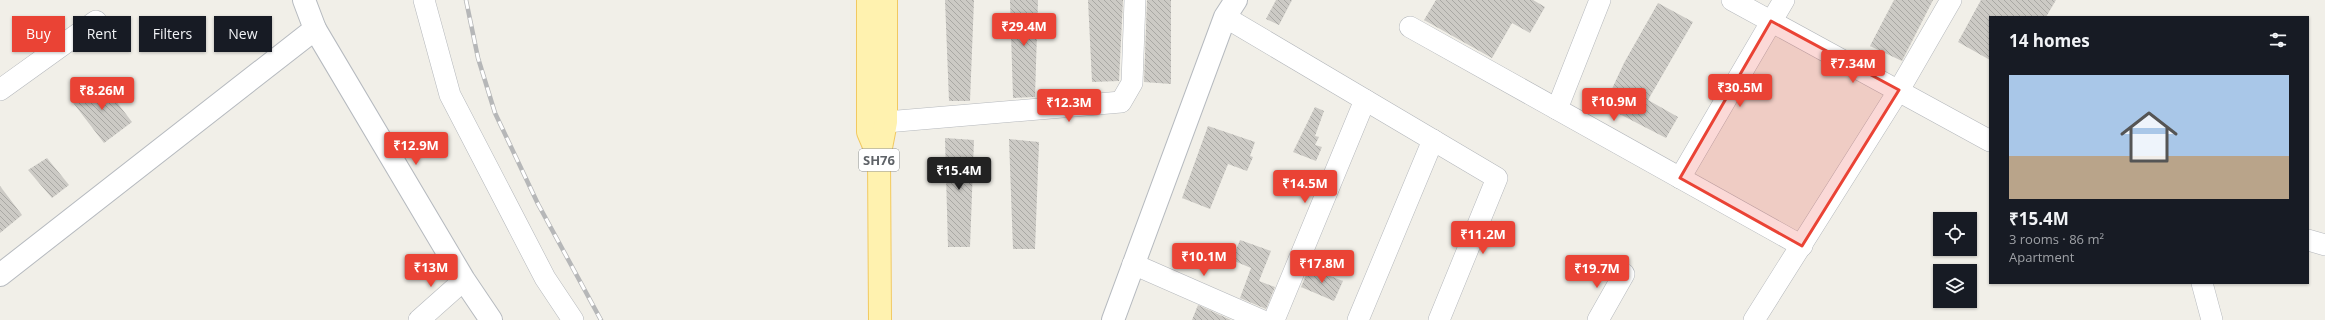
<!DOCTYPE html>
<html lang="en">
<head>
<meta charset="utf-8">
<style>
  :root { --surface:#171b24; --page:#242831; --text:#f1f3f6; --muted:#9ea1a6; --line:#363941; --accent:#ea4335 }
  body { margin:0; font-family:"Open Sans",sans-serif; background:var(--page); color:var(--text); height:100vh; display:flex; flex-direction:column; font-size:15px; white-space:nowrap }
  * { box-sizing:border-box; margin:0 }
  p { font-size:13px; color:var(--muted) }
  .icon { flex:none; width:22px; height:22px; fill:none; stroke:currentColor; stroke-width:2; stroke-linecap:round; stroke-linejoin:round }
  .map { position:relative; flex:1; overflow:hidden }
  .drawer { position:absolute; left:1989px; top:16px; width:320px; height:268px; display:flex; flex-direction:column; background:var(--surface); border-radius:0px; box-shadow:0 1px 3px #0004 }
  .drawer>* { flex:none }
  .top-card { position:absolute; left:12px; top:16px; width:380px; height:36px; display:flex; gap:8px }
  .tools { position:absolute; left:1933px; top:212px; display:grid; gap:8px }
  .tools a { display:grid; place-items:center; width:44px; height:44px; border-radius:0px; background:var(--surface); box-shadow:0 1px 3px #0004; font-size:20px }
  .price { position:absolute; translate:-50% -34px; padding:0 9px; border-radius:4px; background:var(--accent); color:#fff; font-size:13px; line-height:26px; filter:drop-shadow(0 1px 2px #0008) }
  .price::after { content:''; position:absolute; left:50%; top:24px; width:12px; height:9px; margin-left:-6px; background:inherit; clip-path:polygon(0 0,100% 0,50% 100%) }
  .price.on { background:#222; color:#fff }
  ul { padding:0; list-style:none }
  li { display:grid; align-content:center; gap:8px; height:212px; padding:0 20px }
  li+li { border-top:1px solid var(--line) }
  li span { display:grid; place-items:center; height:124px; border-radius:0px; color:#555 }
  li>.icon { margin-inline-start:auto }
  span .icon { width:72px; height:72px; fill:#fffc; stroke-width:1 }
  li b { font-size:17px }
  h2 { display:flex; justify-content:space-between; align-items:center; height:48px; padding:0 20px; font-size:17px }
  .chip { padding:0 14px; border-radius:0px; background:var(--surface); box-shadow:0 1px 3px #0004; font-size:14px; line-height:36px }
  .chip.on { background:var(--accent); color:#fff }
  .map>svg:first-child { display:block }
  .building { fill:url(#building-back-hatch) }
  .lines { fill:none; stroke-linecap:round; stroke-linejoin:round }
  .street-casing { stroke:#b5b8bc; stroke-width:22 }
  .secondary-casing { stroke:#b6babf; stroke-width:24 }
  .primary-casing { stroke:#f2c960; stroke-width:24 }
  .street { stroke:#fff; stroke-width:21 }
  .secondary { stroke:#fff; stroke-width:22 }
  .primary { stroke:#fff2af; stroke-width:22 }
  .rail-casing { stroke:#b6b7b8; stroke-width:4.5 }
  .rail { stroke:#fff; stroke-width:3; stroke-dasharray:9; stroke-linecap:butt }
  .marked { fill:#ea4335; fill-opacity:0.2; stroke:#ea4335; stroke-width:3; stroke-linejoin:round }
  .labels { text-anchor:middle; stroke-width:4; stroke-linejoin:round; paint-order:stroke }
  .shield { fill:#fff; stroke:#8f9295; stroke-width:1 }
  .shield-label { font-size:13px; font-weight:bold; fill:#5f6368 }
</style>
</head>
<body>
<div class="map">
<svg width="2325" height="320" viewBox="0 0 2325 320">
  <defs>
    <pattern id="building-back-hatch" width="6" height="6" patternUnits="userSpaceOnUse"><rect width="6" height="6" fill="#cccac5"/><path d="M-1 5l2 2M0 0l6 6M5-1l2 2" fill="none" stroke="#a9a8a4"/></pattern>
  </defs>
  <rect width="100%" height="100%" fill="#f1efe8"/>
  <!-- building -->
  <g class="building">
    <polygon points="945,0 974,0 970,101 949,101"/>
    <polygon points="1010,0 1038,0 1035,97 1013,98"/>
    <polygon points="1088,0 1123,0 1119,81 1092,82"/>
    <polygon points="1147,0 1171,0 1171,84 1144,82"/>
    <polygon points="1276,0 1292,0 1279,25 1266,19"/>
    <polygon points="1436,0 1533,0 1545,7 1530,33 1512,23 1492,58 1424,20"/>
    <polygon points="1894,0 1933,0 1902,61 1870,46"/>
    <polygon points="1981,0 2056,0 2046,17 1990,17 1990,60 1958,42"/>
    <polygon points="1658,3 1693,22 1648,100 1678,117 1666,138 1604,106 1624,63"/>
    <polygon points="99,79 132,122 104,143 71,100"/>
    <polygon points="1315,107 1324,111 1315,136 1319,137 1315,145 1322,147 1316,161 1293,152"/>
    <polygon points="1208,126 1255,142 1250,156 1253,157 1247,171 1228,164 1210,209 1182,198"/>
    <polygon points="945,138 974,140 970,247 948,247"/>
    <polygon points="1009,139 1039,142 1035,249 1013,249"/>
    <polygon points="47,158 69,185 52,198 28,170"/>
    <polygon points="0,186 22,215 0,233"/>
    <polygon points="1240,240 1271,251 1259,281 1275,287 1266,309 1240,298 1251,268 1232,260"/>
    <polygon points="1309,268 1343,281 1334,301 1301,287"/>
    <polygon points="1198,305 1231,320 1192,320"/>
  </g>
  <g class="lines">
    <defs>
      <g id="street">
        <polyline points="424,0 450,95 545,278 573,320"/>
        <polyline points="1732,0 1990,141"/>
        <polyline points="1225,17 1497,178 1439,320"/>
        <polyline points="1410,27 1802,246"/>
        <polyline points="0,90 96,21"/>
        <polyline points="1557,109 1600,0"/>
        <polyline points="886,122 1121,102 1132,83 1135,0"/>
        <polyline points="1680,178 1784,0"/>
        <polyline points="2308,240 2325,245"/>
        <polyline points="1133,264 1261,320"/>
        <polyline points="2202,283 2212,320"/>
        <polyline points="419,320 464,280"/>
        <polyline points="1274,320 1365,100"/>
        <polyline points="1358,320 1433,140"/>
        <polyline points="1598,320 1624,274"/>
        <polyline points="1754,320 1899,90 1951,0"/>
      </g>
      <g id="secondary">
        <polyline points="315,29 464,280 491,320"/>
        <polyline points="0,275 315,29 304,0"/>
        <polyline points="1113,320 1225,17 1236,0"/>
      </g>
      <g id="primary">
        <polyline points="868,0 868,132 879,158"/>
        <polyline points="880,320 879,158 886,122 886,0"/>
      </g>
    </defs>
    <!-- street casing -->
    <use href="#street" class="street-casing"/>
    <!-- secondary casing -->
    <use href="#secondary" class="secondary-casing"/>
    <!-- primary casing -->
    <use href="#primary" class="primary-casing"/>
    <!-- street -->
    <use href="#street" class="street"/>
    <!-- secondary -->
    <use href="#secondary" class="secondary"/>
    <!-- primary -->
    <use href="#primary" class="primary"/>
    <defs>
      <polyline id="rail" points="466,0 478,58 495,113 538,204 601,320"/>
    </defs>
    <!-- rail casing -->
    <use href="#rail" class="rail-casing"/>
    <!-- rail -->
    <use href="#rail" class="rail"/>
  </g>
  <!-- marked area -->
  <path class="marked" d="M1771,21L1899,90L1802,246L1680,178Z"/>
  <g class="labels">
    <!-- shield labels -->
    <rect class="shield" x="859" y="149" width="40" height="22" rx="3"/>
    <g class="shield-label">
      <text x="879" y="165">SH76</text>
    </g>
  </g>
</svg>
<div class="tools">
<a><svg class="icon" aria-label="locate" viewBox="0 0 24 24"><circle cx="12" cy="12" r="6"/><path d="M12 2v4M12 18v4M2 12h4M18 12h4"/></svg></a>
<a><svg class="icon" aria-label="layers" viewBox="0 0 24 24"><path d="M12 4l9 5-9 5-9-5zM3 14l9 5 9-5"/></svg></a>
</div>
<b class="price" style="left:1024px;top:47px">₹29.4M</b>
<b class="price" style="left:1853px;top:84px">₹7.34M</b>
<b class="price" style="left:1740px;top:108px">₹30.5M</b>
<b class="price" style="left:102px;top:111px">₹8.26M</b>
<b class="price" style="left:1614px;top:122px">₹10.9M</b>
<b class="price" style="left:1069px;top:123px">₹12.3M</b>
<b class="price" style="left:416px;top:166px">₹12.9M</b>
<b class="price on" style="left:959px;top:191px">₹15.4M</b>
<b class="price" style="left:1305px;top:204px">₹14.5M</b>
<b class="price" style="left:1483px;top:255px">₹11.2M</b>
<b class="price" style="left:1204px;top:277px">₹10.1M</b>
<b class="price" style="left:1322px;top:284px">₹17.8M</b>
<b class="price" style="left:431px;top:288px">₹13M</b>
<b class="price" style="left:1597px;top:289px">₹19.7M</b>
<div class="top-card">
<a class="chip on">Buy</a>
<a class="chip">Rent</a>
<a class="chip">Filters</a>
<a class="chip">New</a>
</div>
<section class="drawer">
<h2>14 homes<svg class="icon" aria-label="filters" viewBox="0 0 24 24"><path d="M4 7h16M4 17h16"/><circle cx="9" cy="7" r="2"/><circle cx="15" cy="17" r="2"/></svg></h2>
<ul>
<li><span style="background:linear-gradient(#a9c7e8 65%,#b9a48a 0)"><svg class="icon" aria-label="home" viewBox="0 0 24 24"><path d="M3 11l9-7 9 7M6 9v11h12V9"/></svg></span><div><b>₹15.4M</b><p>3 rooms · 86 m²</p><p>Apartment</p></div></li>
</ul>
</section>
</div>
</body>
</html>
